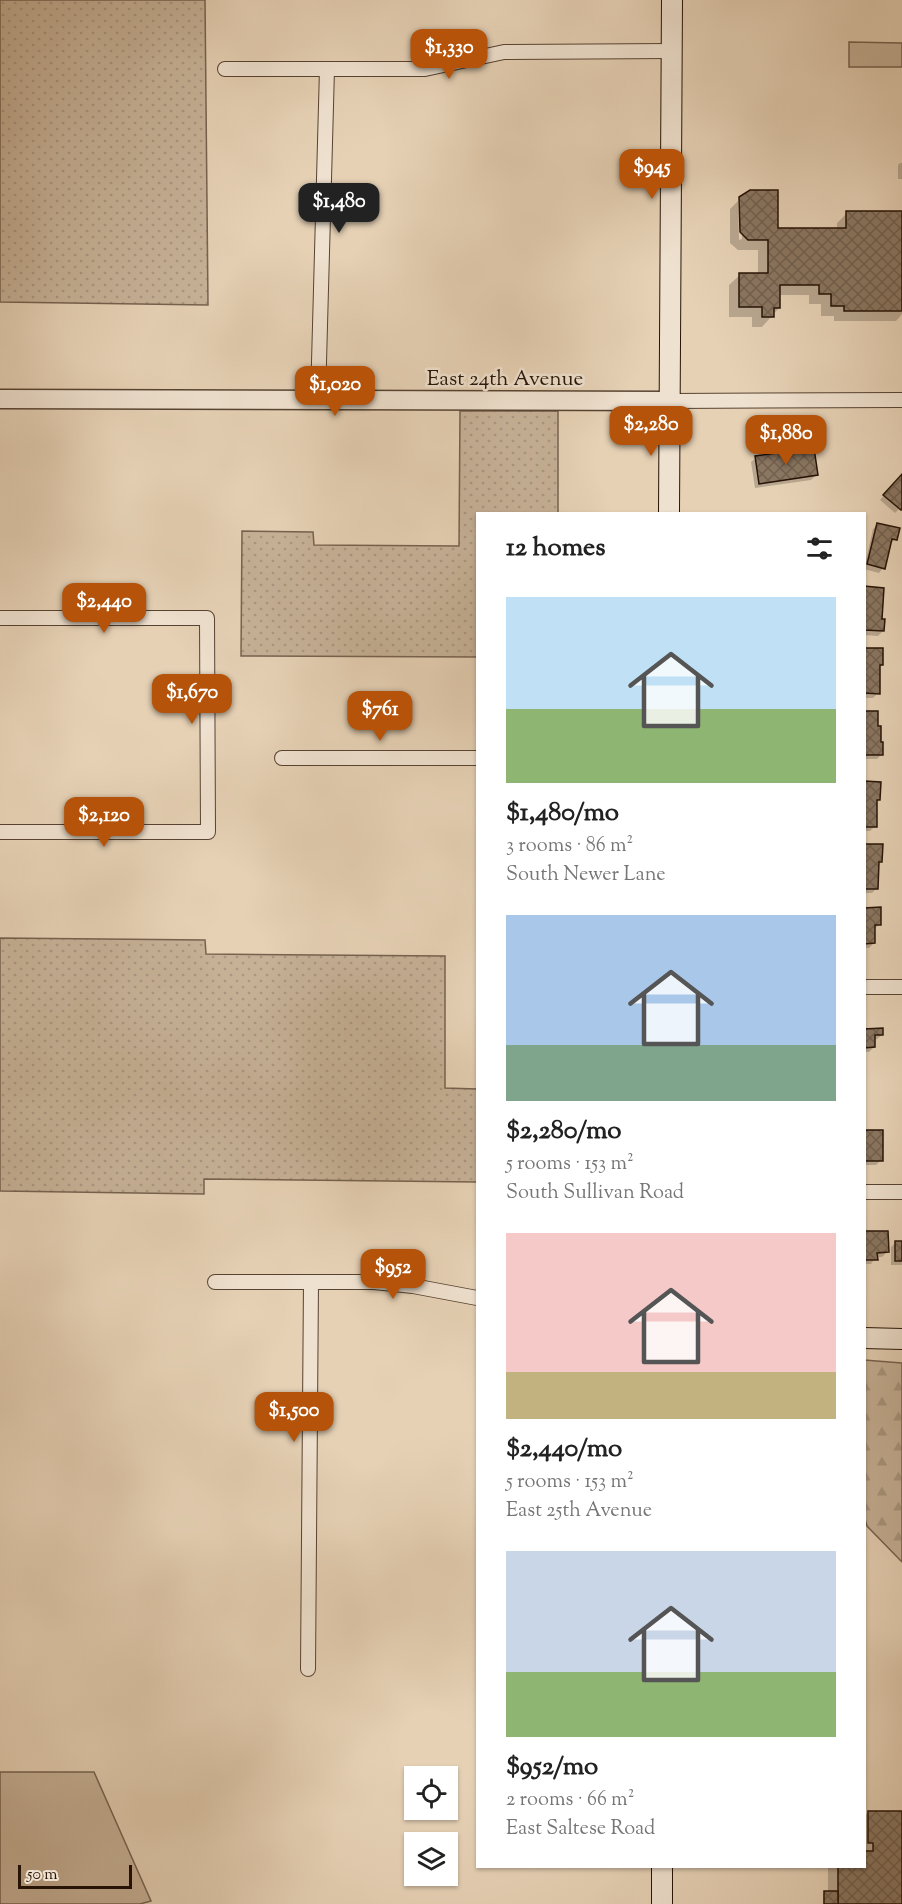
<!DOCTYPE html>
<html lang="en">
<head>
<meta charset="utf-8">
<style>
  :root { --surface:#fff; --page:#f2f2f2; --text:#222; --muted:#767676; --accent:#b45309 }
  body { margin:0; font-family:"Sorts Mill Goudy",serif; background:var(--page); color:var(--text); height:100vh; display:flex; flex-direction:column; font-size:22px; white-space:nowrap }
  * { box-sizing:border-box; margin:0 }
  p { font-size:20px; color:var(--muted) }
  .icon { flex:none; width:33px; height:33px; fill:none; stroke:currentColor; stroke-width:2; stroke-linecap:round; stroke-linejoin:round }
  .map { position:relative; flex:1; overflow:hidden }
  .drawer { position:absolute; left:476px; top:512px; width:390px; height:1356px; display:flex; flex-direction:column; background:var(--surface); border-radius:0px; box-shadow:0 2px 4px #0004 }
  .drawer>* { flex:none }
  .tools { position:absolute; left:404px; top:1766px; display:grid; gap:12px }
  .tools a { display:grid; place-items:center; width:54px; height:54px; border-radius:0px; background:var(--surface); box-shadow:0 2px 4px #0004; font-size:30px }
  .scale { position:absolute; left:18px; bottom:15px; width:114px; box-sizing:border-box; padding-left:6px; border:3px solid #271407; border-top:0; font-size:16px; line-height:21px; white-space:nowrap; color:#271407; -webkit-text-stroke:4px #efe1cf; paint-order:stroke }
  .price { position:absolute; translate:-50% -51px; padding:0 14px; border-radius:12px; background:var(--accent); color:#fff; font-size:20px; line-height:39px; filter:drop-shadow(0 2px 3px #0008) }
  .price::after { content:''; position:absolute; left:50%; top:36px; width:18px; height:14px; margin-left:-9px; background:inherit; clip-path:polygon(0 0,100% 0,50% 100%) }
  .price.on { background:#222; color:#fff }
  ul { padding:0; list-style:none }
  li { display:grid; align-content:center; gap:12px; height:318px; padding:0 30px }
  li span { display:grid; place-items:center; height:186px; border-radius:0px; color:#555 }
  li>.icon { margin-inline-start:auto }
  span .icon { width:108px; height:108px; fill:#fffc; stroke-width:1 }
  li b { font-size:26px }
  h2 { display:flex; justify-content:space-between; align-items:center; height:72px; padding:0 30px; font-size:26px }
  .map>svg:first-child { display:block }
  .grass { fill:url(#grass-dots); stroke:#76624f; stroke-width:1.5 }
  .forest { fill:url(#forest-firs); stroke:#76624f; stroke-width:1.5 }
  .park { fill:#c6b197; stroke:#76624f; stroke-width:1.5 }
  .shadow { fill:#0003 }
  .building { fill:url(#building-cross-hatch); stroke:#271407; stroke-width:1.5 }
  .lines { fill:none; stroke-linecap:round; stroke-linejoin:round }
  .minor-casing { stroke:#574332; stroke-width:16 }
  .tertiary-casing { stroke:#574332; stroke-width:21 }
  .secondary-casing { stroke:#271407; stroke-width:22 }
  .minor { stroke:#efe1cf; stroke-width:14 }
  .tertiary { stroke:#efe1cf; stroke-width:18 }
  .secondary { stroke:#efe1cf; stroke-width:20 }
  .labels { text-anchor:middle; stroke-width:5; stroke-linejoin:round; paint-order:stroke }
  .street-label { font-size:21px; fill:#271407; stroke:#efe1cf }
</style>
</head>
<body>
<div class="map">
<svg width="902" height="1904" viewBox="0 0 902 1904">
  <defs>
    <pattern id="grass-dots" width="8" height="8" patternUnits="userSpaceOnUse" patternTransform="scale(1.5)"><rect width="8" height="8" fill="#c6b197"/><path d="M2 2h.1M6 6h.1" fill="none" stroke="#aa9781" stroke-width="1.8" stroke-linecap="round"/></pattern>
    <pattern id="forest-firs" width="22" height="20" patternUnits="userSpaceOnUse" patternTransform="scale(1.5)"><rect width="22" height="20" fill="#c6b197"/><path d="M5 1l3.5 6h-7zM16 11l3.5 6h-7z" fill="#aa9781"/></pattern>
    <pattern id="building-cross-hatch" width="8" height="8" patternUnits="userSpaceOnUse" patternTransform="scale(1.5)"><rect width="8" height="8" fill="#8a7661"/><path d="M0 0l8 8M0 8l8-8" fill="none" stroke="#71604e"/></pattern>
  </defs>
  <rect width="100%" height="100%" fill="#e6d1b5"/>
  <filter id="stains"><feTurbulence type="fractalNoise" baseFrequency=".00333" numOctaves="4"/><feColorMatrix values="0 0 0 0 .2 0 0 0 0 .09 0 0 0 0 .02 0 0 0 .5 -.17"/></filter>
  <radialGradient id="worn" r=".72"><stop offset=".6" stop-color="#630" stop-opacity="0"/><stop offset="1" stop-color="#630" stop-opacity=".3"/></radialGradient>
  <!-- grass -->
  <g class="grass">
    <polygon points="0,0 205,0 208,305 0,302"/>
    <polygon points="460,411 558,411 558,513 477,513 477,657 241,656 242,531 313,532 314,545 459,546"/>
    <polygon points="0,938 205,940 206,954 445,956 445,1088 477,1089 477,1182 204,1179 204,1194 0,1191"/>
  </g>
  <!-- forest -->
  <polygon class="forest" points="864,1360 902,1363 902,1562 867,1526 864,1516"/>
  <!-- park -->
  <g class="park">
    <polygon points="849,42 902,43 902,67 849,67"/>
    <polygon points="0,1772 94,1772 151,1901 140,1904 0,1904"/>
  </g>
  <!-- shadow -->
  <g class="shadow">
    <polygon points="900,163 902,163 902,179 898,179 898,165"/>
    <polygon points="740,198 777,230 837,230 837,223 847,213 902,213 902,314 896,321 834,321 834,316 821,316 821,304 809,304 809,295 779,295 779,308 762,327 752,327 752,317 729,317 729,285 740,275 758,275 758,250 738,250 730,243 730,209 738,201 739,240 742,239 741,200 739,200"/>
    <polygon points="756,458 816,475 811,480 755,488 751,462"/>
    <polygon points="902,475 902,506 895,513 880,500"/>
    <polygon points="878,524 896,539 889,544 883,568 879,573 864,569 873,529"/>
    <polygon points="864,589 881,620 883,631 878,636 864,635"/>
    <polygon points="864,649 881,665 878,668 878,693 873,698 864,698"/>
    <polygon points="864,713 876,728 882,754 877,759 864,759"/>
    <polygon points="864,783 879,799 876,802 875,826 870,831 864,831"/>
    <polygon points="864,845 881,861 877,865 877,888 872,893 864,893"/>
    <polygon points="864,909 880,924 874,929 874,943 869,948 864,948"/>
    <polygon points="864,1030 882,1035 877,1039 874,1040 874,1047 869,1052 864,1052"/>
    <polygon points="864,1131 881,1160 876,1165 864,1165"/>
    <polygon points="864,1233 887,1252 882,1257 876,1257 871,1264 864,1264"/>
    <polygon points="896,1242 902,1242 902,1265 891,1265 891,1247"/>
    <polygon points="868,1812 902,1812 902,1904 823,1904 823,1894 828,1892 828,1866 864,1866 864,1817"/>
  </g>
  <!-- building -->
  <g class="building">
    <polygon points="750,190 778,190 778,228 846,228 846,211 902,211 902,311 844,311 844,306 831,306 831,294 819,294 819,285 780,285 780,308 774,308 774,317 762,317 762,307 739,307 739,273 768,273 768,240 748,240 740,232 739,197"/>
    <polygon points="814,448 818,475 759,484 755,456"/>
    <polygon points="902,474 902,508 901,510 883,495"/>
    <polygon points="877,523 900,528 897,540 892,539 885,569 867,564"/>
    <polygon points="864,586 884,588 882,619 885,619 884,631 864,630"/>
    <polygon points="864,648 883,648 883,665 880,665 880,694 864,693"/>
    <polygon points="864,711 878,711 878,726 881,726 881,742 883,742 883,755 864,755"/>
    <polygon points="864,781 881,782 880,800 877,800 877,827 864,827"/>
    <polygon points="864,844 883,844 882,862 879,862 878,889 864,889"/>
    <polygon points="881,907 881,925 875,925 875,943 864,944 864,908"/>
    <polygon points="883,1028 883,1035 875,1035 875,1047 864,1048 864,1029"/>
    <rect x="864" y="1130" width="19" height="31"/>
    <polygon points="864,1231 888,1231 889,1252 877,1253 878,1260 864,1260"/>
    <rect x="895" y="1241" width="7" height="20"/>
    <polygon points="868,1811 902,1811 902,1904 838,1904 838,1866 864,1866 864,1851 873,1851 873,1843 868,1843"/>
    <rect x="824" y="1891" width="14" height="13"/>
  </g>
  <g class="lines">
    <defs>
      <g id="minor">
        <polyline points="225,69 425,69 504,52 672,51"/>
        <polyline points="318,399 327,69"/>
        <polyline points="670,401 902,400"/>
        <polyline points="0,618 207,618 208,832 0,832"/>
        <polyline points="282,758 477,758"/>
        <polyline points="864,987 902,987"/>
        <polyline points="864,1192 902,1192"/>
        <polyline points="215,1282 311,1282 308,1669"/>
        <polyline points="311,1282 374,1282 413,1286 477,1298"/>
      </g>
      <polyline id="tertiary" points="0,399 670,401"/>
      <g id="secondary">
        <polyline points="669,513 672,0"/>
        <polyline points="864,1338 902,1339"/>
        <polyline points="662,1866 662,1904"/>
      </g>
    </defs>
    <!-- minor casing -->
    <use href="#minor" class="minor-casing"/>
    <!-- tertiary casing -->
    <use href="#tertiary" class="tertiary-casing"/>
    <!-- secondary casing -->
    <use href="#secondary" class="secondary-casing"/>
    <!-- minor -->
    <use href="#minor" class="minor"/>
    <!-- tertiary -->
    <use href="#tertiary" class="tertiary"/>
    <!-- secondary -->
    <use href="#secondary" class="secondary"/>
  </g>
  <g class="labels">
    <!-- street labels -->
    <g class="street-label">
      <text x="505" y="385">East 24th Avenue</text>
    </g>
  </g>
  <rect width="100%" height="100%" filter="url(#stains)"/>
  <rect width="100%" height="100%" fill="url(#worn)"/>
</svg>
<div class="tools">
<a><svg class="icon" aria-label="locate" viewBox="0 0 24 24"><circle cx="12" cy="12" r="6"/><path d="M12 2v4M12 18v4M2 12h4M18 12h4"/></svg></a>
<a><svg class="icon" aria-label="layers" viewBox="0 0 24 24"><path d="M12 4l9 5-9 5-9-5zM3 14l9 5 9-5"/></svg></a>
</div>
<div class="scale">50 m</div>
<b class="price" style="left:449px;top:80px">$1,330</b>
<b class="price" style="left:652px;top:200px">$945</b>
<b class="price on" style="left:339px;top:234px">$1,480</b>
<b class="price" style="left:335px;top:417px">$1,020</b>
<b class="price" style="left:651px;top:457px">$2,280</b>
<b class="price" style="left:786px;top:466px">$1,880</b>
<b class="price" style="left:104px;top:634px">$2,440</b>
<b class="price" style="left:192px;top:725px">$1,670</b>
<b class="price" style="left:380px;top:742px">$761</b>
<b class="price" style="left:104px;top:848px">$2,120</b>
<b class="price" style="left:393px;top:1300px">$952</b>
<b class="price" style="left:294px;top:1443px">$1,500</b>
<section class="drawer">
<h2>12 homes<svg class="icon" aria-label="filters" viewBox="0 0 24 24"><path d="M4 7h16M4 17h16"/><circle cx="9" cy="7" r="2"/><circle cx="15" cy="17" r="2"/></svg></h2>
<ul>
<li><span style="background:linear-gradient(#bfe0f5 60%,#8fb573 0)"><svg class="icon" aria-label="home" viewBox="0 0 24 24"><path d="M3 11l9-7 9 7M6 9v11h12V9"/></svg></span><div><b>$1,480/mo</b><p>3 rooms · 86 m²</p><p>South Newer Lane</p></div></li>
<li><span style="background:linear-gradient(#a9c7e8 70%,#7fa58c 0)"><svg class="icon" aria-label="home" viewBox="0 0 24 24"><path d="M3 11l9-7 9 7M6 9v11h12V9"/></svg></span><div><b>$2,280/mo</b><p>5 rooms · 153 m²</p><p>South Sullivan Road</p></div></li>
<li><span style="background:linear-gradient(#f6c9c9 75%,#c2b280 0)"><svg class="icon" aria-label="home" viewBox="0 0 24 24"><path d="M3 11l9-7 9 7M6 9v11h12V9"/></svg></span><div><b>$2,440/mo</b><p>5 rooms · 153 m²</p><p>East 25th Avenue</p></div></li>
<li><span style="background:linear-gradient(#c9d6e8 65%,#8fb573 0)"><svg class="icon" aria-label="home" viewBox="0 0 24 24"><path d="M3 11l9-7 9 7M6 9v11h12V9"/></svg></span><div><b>$952/mo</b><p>2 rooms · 66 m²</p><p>East Saltese Road</p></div></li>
</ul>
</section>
</div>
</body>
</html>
